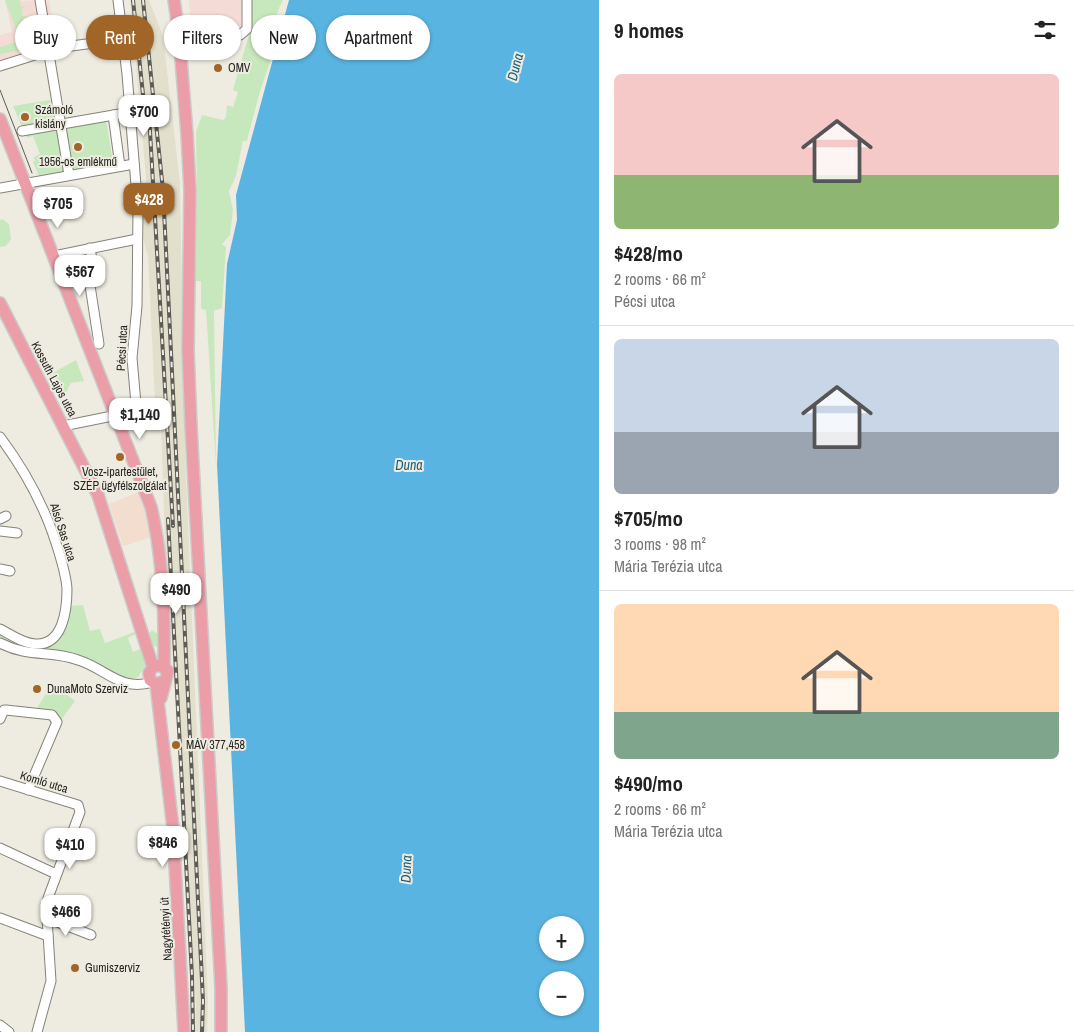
<!DOCTYPE html>
<html lang="en">
<head>
<meta charset="utf-8">
<style>
  :root { --surface:#fff; --page:#f2f2f2; --text:#222; --muted:#767676; --line:#e0e0e0; --accent:#a16527 }
  body { margin:0; font-family:"Archivo Narrow",sans-serif; background:var(--page); color:var(--text); height:100vh; display:flex; flex-direction:column; font-size:19px; white-space:nowrap }
  * { box-sizing:border-box; margin:0 }
  p { font-size:16px; color:var(--muted) }
  .icon { flex:none; width:28px; height:28px; fill:none; stroke:currentColor; stroke-width:2; stroke-linecap:round; stroke-linejoin:round }
  .map { position:relative; flex:1; overflow:hidden }
  .drawer { display:flex; flex-direction:column; background:var(--surface); width:475px }
  .drawer>* { flex:none }
  .banner { position:absolute; left:15px; top:15px; width:475px; height:45px; display:flex; gap:10px }
  .buttons { position:absolute; left:539px; top:916px; display:grid; gap:10px }
  .buttons a { display:grid; place-items:center; width:45px; height:45px; border-radius:50%; background:var(--surface); box-shadow:0 1px 4px #0004; font-size:25px }
  .price { position:absolute; translate:-50% -42px; padding:0 11px; border-radius:10px; background:#fff; color:#222; font-size:16px; line-height:32px; filter:drop-shadow(0 1px 2px #0008) }
  .price::after { content:''; position:absolute; left:50%; top:30px; width:15px; height:11px; margin-left:-8px; background:inherit; clip-path:polygon(0 0,100% 0,50% 100%) }
  .price.selected { background:var(--accent); color:#fff }
  ul { padding:0; list-style:none }
  li { display:grid; align-content:center; gap:10px; height:265px; padding:0 15px }
  li+li { border-top:1px solid var(--line) }
  li span { display:grid; place-items:center; height:155px; border-radius:8px; color:#555 }
  li>.icon { margin-inline-start:auto }
  span .icon { width:90px; height:90px; fill:#fffc; stroke-width:1 }
  li b { font-size:21px }
  h2 { display:flex; justify-content:space-between; align-items:center; height:60px; padding:0 15px; font-size:21px }
  .chip { padding:0 18px; border-radius:22px; background:var(--surface); box-shadow:0 1px 4px #0004; font-size:18px; line-height:45px }
  .chip.selected { background:var(--accent); color:#fff }
  main { display:flex; flex:1; min-height:0 }
  .map>svg:first-child { display:block }
  .commercial { fill:#f5dbd6 }
  .built { fill:#e3dfcd }
  .education { fill:#f2ddcf }
  .green { fill:#c7e8bd }
  .water { fill:#59b4e1; fill-rule:evenodd }
  .lines { fill:none; stroke-linecap:round; stroke-linejoin:round }
  .minor-casing { stroke:#858279; stroke-width:11 }
  .major-casing { stroke:#cbcbca; stroke-width:14 }
  .minor { stroke:#fff; stroke-width:9 }
  .major { stroke:#eb9ea8; stroke-width:11 }
  .tram { stroke:#5c5b55; stroke-width:1 }
  .rail-casing { stroke:#5c5b55; stroke-width:4 }
  .rail { stroke:#eeece1; stroke-width:2; stroke-dasharray:5.5; stroke-linecap:butt }
  .poi-dot { fill:#a16527; stroke:#eeece1; stroke-width:2 }
  .labels { text-anchor:middle; stroke-width:4; stroke-linejoin:round; paint-order:stroke }
  .poi-label { font-size:12px; fill:#262521; stroke:#eeece1; text-anchor:start }
  .street-label { font-size:12px; fill:#262521; stroke:#eeece1 }
  .water-label { font-size:14px; font-style:italic; fill:#165d7c; stroke:#eeece1 }
</style>
</head>
<body>
<main>
<div class="map">
<svg width="599" height="1032" viewBox="0 0 599 1032">
  <rect width="100%" height="100%" fill="#eeece1"/>
  <!-- commercial -->
  <g class="commercial">
    <polygon points="49,0 56,45 0,66 0,35 12,32 5,1"/>
    <polygon points="189,0 241,0 241,26 191,24"/>
  </g>
  <!-- built -->
  <polygon class="built" points="130,0 149,0 163,36 180,183 185,451 208,1001 207,1032 195,1032 196,1003 165,543 161,422 156,422 148,257 144,242 142,190 147,189"/>
  <!-- education -->
  <polygon class="education" points="139,492 152,537 123,546 109,504"/>
  <!-- green -->
  <g class="green">
    <polygon points="5,0 20,0 21,7 26,6 22,9 23,16 28,17 23,18 24,25 29,26 25,27 25,31 17,32"/>
    <path d="M251,0H283C279,8 275,16 273,25C272,37 274,50 270,63C260,89 254,113 247,141H243L242,145L236,176L229,191L233,210L230,235L222,244L226,247L222,308L214,311L216,466L206,310L201,309V281H194L197,194L196,132L202,115L223,120L226,117L227,105L233,107L238,92L233,90L251,27Z"/>
    <polygon points="26,39 28,49 0,54 0,47"/>
    <polygon points="50,100 55,128 106,120 113,162 39,176 33,162 35,161 34,157 40,154 33,136 27,138 13,106"/>
    <polygon points="2,219 9,224 11,239 6,246 0,247 0,220"/>
    <polygon points="76,360 84,381 71,383 66,392 55,394 47,376"/>
    <path d="M83,605L90,631L100,629L105,643L137,631V633L128,638L133,652L142,648C147,661 147,665 138,677L127,680L79,656L35,653L0,640V633L17,642L55,640L68,606Z"/>
    <polygon points="152,630 159,635 157,647 151,645 147,636"/>
    <polygon points="52,683 75,701 58,724 36,710"/>
  </g>
  <!-- water -->
  <path class="water" d="M289,0H599V1032H245L217,464L227,264L237,220L236,195ZM548,925H575V952H548ZM548,980H575V1008H548Z"/>
  <g class="lines">
    <defs>
      <g id="minor">
        <polyline points="40,0 69,175"/>
        <polyline points="179,34 240,35 247,29 247,0"/>
        <polyline points="0,66 57,48 123,39"/>
        <polyline points="113,115 120,166"/>
        <polyline points="22,131 131,112"/>
        <polyline points="0,188 134,164"/>
        <polyline points="90,248 94,272 89,279 99,344"/>
        <polyline points="54,256 137,239"/>
        <polyline points="63,426 127,413 135,410 136,404 132,358 137,306 138,210 127,74 118,0"/>
        <path d="M0,437C18,461 34,488 46,516C53,532 66,571 67,589C67,610 63,646 35,644C22,643 10,634 0,629"/>
        <polyline points="0,519 6,516"/>
        <polyline points="0,531 17,533"/>
        <polyline points="0,569 10,571"/>
        <path d="M0,643C29,658 51,650 78,660C107,669 120,692 153,682"/>
        <polyline points="0,719 4,710 6,710 52,715 57,722 28,790"/>
        <polyline points="0,781 78,805 80,812 48,898 47,918 51,981 37,1032"/>
        <polyline points="0,848 56,874"/>
        <polyline points="0,918 48,936"/>
        <polyline points="47,918 91,935"/>
        <polyline points="0,1025 9,1032"/>
      </g>
      <g id="major">
        <polyline points="174,0 179,34 187,134 190,190 188,350 191,426 221,988 221,1032"/>
        <path d="M0,119L151,507C163,557 165,614 164,666"/>
        <polyline points="0,303 98,495 153,667"/>
        <polyline points="156,684 173,828 184,1032"/>
        <polyline points="161,698 168,671 160,665 153,667 149,673 150,680 156,684 165,681"/>
      </g>
    </defs>
    <!-- minor casing -->
    <use href="#minor" class="minor-casing"/>
    <!-- major casing -->
    <use href="#major" class="major-casing"/>
    <!-- minor -->
    <use href="#minor" class="minor"/>
    <!-- major -->
    <use href="#major" class="major"/>
    <!-- tram -->
    <polyline class="tram" points="0,90 32,173"/>
    <defs>
      <g id="rail">
        <polyline points="133,0 144,104"/>
        <polyline points="143,0 163,190 203,1001 202,1032"/>
        <polyline points="148,97 173,526"/>
        <polyline points="168,519 192,976 193,1032"/>
      </g>
    </defs>
    <!-- rail casing -->
    <use href="#rail" class="rail-casing"/>
    <!-- rail -->
    <use href="#rail" class="rail"/>
  </g>
  <!-- markers -->
  <g class="poi-dot">
    <circle cx="218" cy="68" r="5"/>
    <circle cx="25" cy="117" r="5"/>
    <circle cx="78" cy="147" r="5"/>
    <circle cx="120" cy="457" r="5"/>
    <circle cx="37" cy="689" r="5"/>
    <circle cx="176" cy="745" r="5"/>
    <circle cx="75" cy="968" r="5"/>
  </g>
  <g class="labels">
    <!-- poi labels -->
    <g class="poi-label">
      <text x="228" y="72">OMV</text>
      <text x="35" y="114">Számoló<tspan x="35" dy="14">kislány</tspan></text>
      <text x="78" y="166" text-anchor="middle">1956-os emlékmű</text>
      <text x="120" y="476" text-anchor="middle">Vosz-ipartestület,<tspan x="120" dy="14">SZÉP ügyfélszolgálat</tspan></text>
      <text x="47" y="693">DunaMoto Szerviz</text>
      <text x="186" y="749">MÁV 377,458</text>
      <text x="85" y="972">Gumiszerviz</text>
    </g>
    <!-- street labels -->
    <g class="street-label">
      <text transform="translate(122 348) rotate(-87)" y="4">Pécsi utca</text>
      <text transform="translate(54 379) rotate(62)" y="4">Kossuth Lajos utca</text>
      <text transform="translate(63 532) rotate(72)" y="4">Alsó Sas utca</text>
      <text transform="translate(44 782) rotate(17)" y="4">Komló utca</text>
      <text transform="translate(166 929) rotate(-93)" y="4">Nagytétényi út</text>
    </g>
    <!-- water labels -->
    <g class="water-label">
      <text transform="translate(515 67) rotate(-76)" y="5">Duna</text>
      <text x="409" y="470">Duna</text>
      <text transform="translate(406 869) rotate(-88)" y="5">Duna</text>
    </g>
  </g>
</svg>
<div class="buttons">
<a>+</a>
<a>−</a>
</div>
<b class="price" style="left:144px;top:137px">$700</b>
<b class="price selected" style="left:149px;top:225px">$428</b>
<b class="price" style="left:58px;top:229px">$705</b>
<b class="price" style="left:80px;top:297px">$567</b>
<b class="price" style="left:140px;top:440px">$1,140</b>
<b class="price" style="left:176px;top:615px">$490</b>
<b class="price" style="left:163px;top:868px">$846</b>
<b class="price" style="left:70px;top:870px">$410</b>
<b class="price" style="left:66px;top:937px">$466</b>
<div class="banner">
<a class="chip">Buy</a>
<a class="chip selected">Rent</a>
<a class="chip">Filters</a>
<a class="chip">New</a>
<a class="chip">Apartment</a>
</div>
</div>
<section class="drawer">
<h2>9 homes<svg class="icon" aria-label="filters" viewBox="0 0 24 24"><path d="M4 7h16M4 17h16"/><circle cx="9" cy="7" r="2"/><circle cx="15" cy="17" r="2"/></svg></h2>
<ul>
<li><span style="background:linear-gradient(#f6c9c9 65%,#8fb573 0)"><svg class="icon" aria-label="home" viewBox="0 0 24 24"><path d="M3 11l9-7 9 7M6 9v11h12V9"/></svg></span><div><b>$428/mo</b><p>2 rooms · 66 m²</p><p>Pécsi utca</p></div></li>
<li><span style="background:linear-gradient(#c9d6e8 60%,#9aa5b1 0)"><svg class="icon" aria-label="home" viewBox="0 0 24 24"><path d="M3 11l9-7 9 7M6 9v11h12V9"/></svg></span><div><b>$705/mo</b><p>3 rooms · 98 m²</p><p>Mária Terézia utca</p></div></li>
<li><span style="background:linear-gradient(#ffd9b3 70%,#7fa58c 0)"><svg class="icon" aria-label="home" viewBox="0 0 24 24"><path d="M3 11l9-7 9 7M6 9v11h12V9"/></svg></span><div><b>$490/mo</b><p>2 rooms · 66 m²</p><p>Mária Terézia utca</p></div></li>
</ul>
</section>
</main>
</body>
</html>
